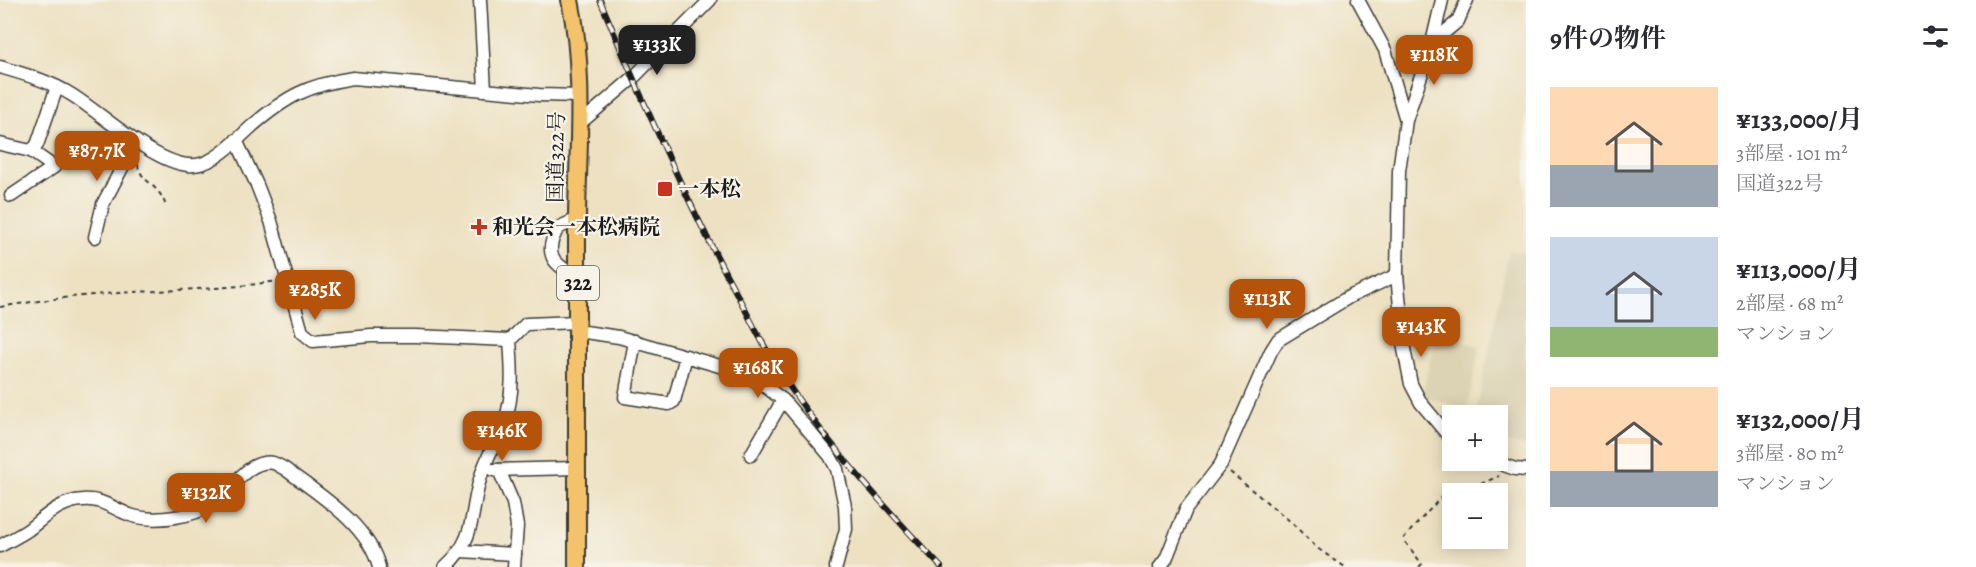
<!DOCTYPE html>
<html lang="ja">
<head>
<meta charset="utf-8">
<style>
  :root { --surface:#fff; --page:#f7f7f7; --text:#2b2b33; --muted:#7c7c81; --accent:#b45309 }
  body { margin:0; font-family:Alegreya,"Noto Serif JP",serif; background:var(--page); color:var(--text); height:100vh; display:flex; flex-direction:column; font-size:22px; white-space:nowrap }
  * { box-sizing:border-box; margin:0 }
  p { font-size:20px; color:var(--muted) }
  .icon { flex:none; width:33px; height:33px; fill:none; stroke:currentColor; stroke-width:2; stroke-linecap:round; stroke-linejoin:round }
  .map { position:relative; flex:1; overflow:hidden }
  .drawer { display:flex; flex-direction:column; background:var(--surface); width:450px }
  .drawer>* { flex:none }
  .buttons { position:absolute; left:1442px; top:405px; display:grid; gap:12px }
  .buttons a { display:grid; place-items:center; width:66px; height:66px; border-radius:0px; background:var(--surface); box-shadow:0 3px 15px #0003; font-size:30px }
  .price { position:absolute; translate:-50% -51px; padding:0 14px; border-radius:12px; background:var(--accent); color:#fff; font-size:20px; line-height:39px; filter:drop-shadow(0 2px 3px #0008) }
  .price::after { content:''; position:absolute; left:50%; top:36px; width:18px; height:14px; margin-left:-9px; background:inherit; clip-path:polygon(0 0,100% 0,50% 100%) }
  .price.active { background:#222; color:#fff }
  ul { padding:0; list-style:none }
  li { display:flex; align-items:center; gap:18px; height:150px; padding:0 24px }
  li span { display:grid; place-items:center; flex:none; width:168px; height:120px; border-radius:0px; color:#555 }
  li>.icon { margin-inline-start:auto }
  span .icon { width:72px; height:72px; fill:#fffc; stroke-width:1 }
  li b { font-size:26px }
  h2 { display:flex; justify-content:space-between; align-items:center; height:72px; padding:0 24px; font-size:26px }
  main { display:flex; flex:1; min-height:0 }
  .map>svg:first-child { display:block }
  .built { fill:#dcd3b4 }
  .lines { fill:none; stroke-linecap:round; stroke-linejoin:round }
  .minor-casing { stroke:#3b3a35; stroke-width:15 }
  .highway-casing { stroke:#3b3a35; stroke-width:20 }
  .path { stroke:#3b3a35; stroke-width:2; stroke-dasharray:4.5 4.5; stroke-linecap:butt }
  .minor { stroke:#fff; stroke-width:12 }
  .highway { stroke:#f3c26a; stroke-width:16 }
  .rail-casing { stroke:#1c1c1c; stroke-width:6 }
  .rail { stroke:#f7f3e8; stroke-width:4; stroke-dasharray:11; stroke-linecap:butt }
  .poi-dot { fill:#c8321e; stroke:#f7f3e8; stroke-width:2 }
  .labels { text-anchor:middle; stroke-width:4.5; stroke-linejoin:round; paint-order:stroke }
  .shield { fill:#f7f3e8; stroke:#5e5c59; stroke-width:1.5 }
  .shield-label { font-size:20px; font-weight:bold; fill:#1c1c1c }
  .street-label { font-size:21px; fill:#1c1c1c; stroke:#f7f3e8 }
  .poi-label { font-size:21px; font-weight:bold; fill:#1c1c1c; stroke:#f7f3e8; text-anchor:start }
</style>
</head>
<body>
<main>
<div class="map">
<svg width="1526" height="567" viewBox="0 0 1526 567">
  <rect width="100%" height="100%" fill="#f7f3e8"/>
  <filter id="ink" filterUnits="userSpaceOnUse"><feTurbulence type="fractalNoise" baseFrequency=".0167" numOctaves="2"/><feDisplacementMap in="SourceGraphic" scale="12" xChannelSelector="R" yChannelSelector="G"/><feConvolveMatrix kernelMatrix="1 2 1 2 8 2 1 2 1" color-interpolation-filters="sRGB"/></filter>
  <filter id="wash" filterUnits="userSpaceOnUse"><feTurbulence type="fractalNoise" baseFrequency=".008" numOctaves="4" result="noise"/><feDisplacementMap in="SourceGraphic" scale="24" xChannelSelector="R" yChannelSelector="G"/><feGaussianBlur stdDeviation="1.35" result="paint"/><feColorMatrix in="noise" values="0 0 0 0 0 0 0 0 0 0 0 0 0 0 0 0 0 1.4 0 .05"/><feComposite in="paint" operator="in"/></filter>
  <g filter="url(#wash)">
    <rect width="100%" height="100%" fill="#ede1c2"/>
    <!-- built -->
    <g class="built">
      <polygon points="1509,250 1526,253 1526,446 1497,442 1497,416 1476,415"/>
      <polygon points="1436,335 1480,346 1467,409 1422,396"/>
    </g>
  </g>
  <g filter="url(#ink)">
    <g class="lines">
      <defs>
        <g id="minor">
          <polyline points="480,0 485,90"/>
          <polyline points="1358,0 1385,50 1406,120"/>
          <polyline points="1442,0 1432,43 1406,120 1399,171 1397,275 1404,349 1411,384 1421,403 1452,440"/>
          <polyline points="1432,43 1458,21 1467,0"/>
          <path d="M0,67C24,74 50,81 72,95C102,114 153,162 188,165C197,166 206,163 214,158C228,150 240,137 252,126C287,96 308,85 353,78L539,95L579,96"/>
          <polyline points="578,125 633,78 710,0"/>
          <polyline points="236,140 257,185 271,221 302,332 313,341 371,336 415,336 510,340 526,324 578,322"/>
          <polyline points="0,144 31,151 37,145 57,87"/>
          <polyline points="11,196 54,167 31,151"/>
          <path d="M577,219L558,228C542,255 554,264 578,278"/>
          <polyline points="95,237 103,204 136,141"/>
          <polyline points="578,331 619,337 730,369 758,381 783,400 830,456 837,469 845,506 846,529 836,567"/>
          <polyline points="635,341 625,397 669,404 674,401 686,356"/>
          <polyline points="751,455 783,400"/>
          <polyline points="1490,460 1515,469 1526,470"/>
          <polyline points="493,470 578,468"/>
          <polyline points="499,470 513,503 517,526 514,567"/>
          <path d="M0,546C9,541 19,536 28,530C45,517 60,501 83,500C101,498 114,509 130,515C154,523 194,517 214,503C231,490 249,458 273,463C277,464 281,467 285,469C318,494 368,524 379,567"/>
          <polyline points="460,551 515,554"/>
          <path d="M445,567C478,537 469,513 481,476C486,457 498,440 505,421C514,394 512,368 510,340"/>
          <polyline points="1160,567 1166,559 1186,509 1221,464 1271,351 1278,340 1349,297 1397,275"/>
        </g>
        <path id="highway" d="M570,0C585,71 578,145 577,217C576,334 578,450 577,567"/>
      </defs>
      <!-- minor casing -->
      <use href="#minor" class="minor-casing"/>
      <!-- highway casing -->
      <use href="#highway" class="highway-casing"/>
      <!-- path -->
      <g class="path">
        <path d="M138,164C139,182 162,185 166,208"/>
        <path d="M0,307C52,298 104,293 157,291C198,289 235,288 277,281"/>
        <polyline points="1230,472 1291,522 1317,548 1345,567"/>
        <polyline points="1419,567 1422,564 1403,539 1445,493 1467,490 1499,476"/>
      </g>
      <!-- minor -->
      <use href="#minor" class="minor"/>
      <!-- highway -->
      <use href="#highway" class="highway"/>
      <defs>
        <path id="rail" d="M600,0C643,102 687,203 740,300C752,322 763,346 777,367C821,438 884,506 941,567"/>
      </defs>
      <!-- rail casing -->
      <use href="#rail" class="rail-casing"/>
      <!-- rail -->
      <use href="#rail" class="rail"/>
    </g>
  </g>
  <!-- markers -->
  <g class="poi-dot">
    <rect x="657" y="181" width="16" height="16" rx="3"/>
    <path d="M476 218h6v6h6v6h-6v6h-6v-6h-6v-6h6z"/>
  </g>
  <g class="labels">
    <!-- shield labels -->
    <rect class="shield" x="557" y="266" width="42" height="34" rx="4.5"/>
    <g class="shield-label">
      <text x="578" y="290">322</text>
    </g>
    <!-- street labels -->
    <g class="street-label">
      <text transform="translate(556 157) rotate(-89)" y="7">国道322号</text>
    </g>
    <!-- poi labels -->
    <g class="poi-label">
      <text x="678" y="196">一本松</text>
      <text x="492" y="234">和光会一本松病院</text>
    </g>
  </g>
</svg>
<div class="buttons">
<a>+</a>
<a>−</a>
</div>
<b class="price active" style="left:657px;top:76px">¥133K</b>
<b class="price" style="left:1434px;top:86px">¥118K</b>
<b class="price" style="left:97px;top:182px">¥87.7K</b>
<b class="price" style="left:315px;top:321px">¥285K</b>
<b class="price" style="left:1267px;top:330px">¥113K</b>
<b class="price" style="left:1421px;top:358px">¥143K</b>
<b class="price" style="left:758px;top:399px">¥168K</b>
<b class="price" style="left:502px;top:462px">¥146K</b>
<b class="price" style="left:206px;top:524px">¥132K</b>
</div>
<section class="drawer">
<h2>9件の物件<svg class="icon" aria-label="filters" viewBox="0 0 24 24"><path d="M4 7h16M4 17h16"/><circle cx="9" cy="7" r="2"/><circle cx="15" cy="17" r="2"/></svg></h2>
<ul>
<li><span style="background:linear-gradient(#ffd9b3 65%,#9aa5b1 0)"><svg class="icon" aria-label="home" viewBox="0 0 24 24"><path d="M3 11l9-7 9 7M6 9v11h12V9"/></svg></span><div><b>¥133,000/月</b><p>3部屋 · 101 m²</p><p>国道322号</p></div></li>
<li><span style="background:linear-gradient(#c9d6e8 75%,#8fb573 0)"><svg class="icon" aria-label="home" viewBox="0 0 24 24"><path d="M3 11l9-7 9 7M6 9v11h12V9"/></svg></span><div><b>¥113,000/月</b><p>2部屋 · 68 m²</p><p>マンション</p></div></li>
<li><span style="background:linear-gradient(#ffd9b3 70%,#9aa5b1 0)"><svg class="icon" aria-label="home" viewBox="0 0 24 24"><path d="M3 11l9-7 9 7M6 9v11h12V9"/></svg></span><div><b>¥132,000/月</b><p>3部屋 · 80 m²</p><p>マンション</p></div></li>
</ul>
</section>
</main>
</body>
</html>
